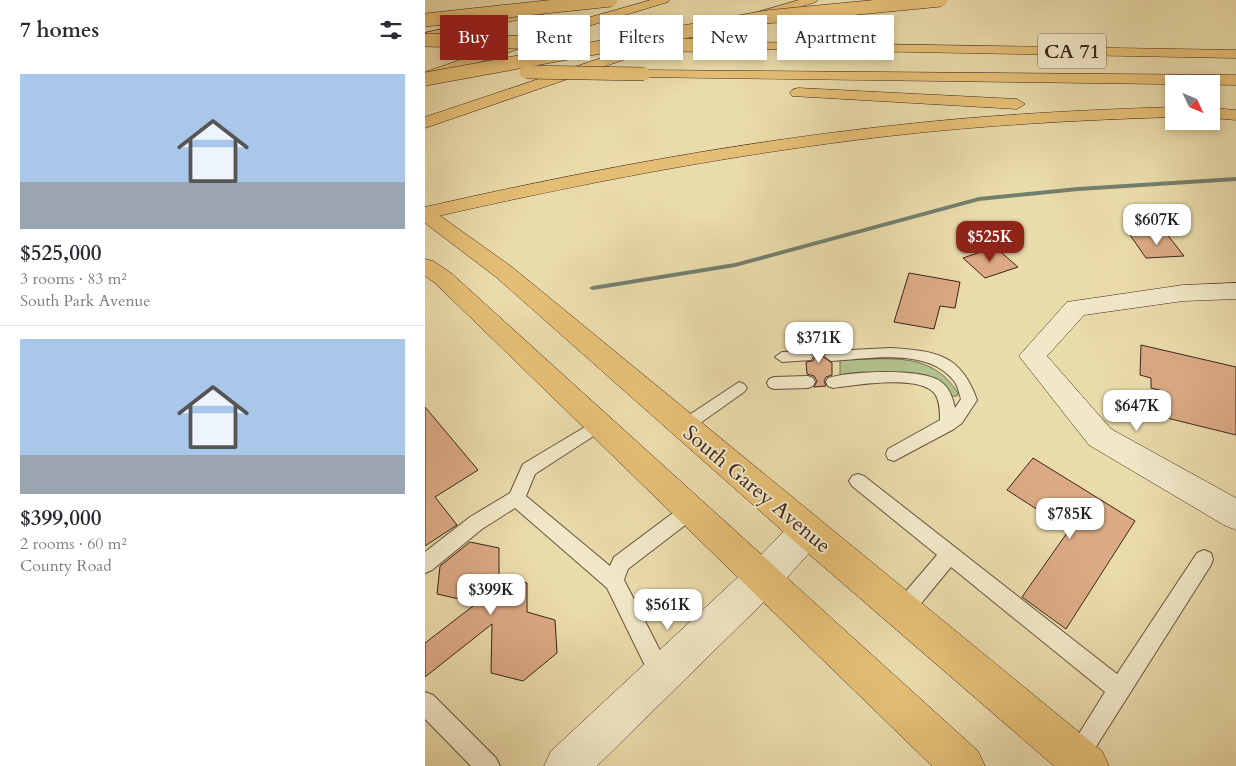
<!DOCTYPE html>
<html lang="en">
<head>
<meta charset="utf-8">
<style>
  :root { --surface:#fff; --page:#f7f7f7; --text:#2b2b33; --muted:#7c7c81; --line:#e1e1e2; --accent:#8f2418 }
  body { margin:0; font-family:Cardo,serif; background:var(--page); color:var(--text); height:100vh; display:flex; flex-direction:column; font-size:19px; white-space:nowrap }
  * { box-sizing:border-box; margin:0 }
  p { font-size:16px; color:var(--muted) }
  .icon { flex:none; width:28px; height:28px; fill:none; stroke:currentColor; stroke-width:2; stroke-linecap:round; stroke-linejoin:round }
  .map { position:relative; flex:1; overflow:hidden }
  .panel { display:flex; flex-direction:column; background:var(--surface); width:425px }
  .panel>* { flex:none }
  .hud { position:absolute; left:15px; top:15px; width:475px; height:45px; display:flex; gap:10px }
  .needle { width:32px; rotate:134deg }
  .controls { position:absolute; left:740px; top:75px; display:grid; gap:10px }
  .controls a { display:grid; place-items:center; width:55px; height:55px; border-radius:0px; background:var(--surface); box-shadow:0 2px 8px #0003; font-size:25px }
  .price { position:absolute; translate:-50% -42px; padding:0 11px; border-radius:10px; background:#fff; color:#222; font-size:16px; line-height:32px; filter:drop-shadow(0 1px 2px #0008) }
  .price::after { content:''; position:absolute; left:50%; top:30px; width:15px; height:11px; margin-left:-8px; background:inherit; clip-path:polygon(0 0,100% 0,50% 100%) }
  .price.active { background:var(--accent); color:#fff }
  ul { padding:0; list-style:none }
  li { display:grid; align-content:center; gap:10px; height:265px; padding:0 20px }
  li+li { border-top:1px solid var(--line) }
  li span { display:grid; place-items:center; height:155px; border-radius:0px; color:#555 }
  li>.icon { margin-inline-start:auto }
  span .icon { width:90px; height:90px; fill:#fffc; stroke-width:1 }
  li b { font-size:21px }
  h2 { display:flex; justify-content:space-between; align-items:center; height:60px; padding:0 20px; font-size:21px }
  .pill { padding:0 18px; border-radius:0px; background:var(--surface); box-shadow:0 2px 8px #0003; font-size:18px; line-height:45px }
  .pill.active { background:var(--accent); color:#fff }
  main { display:flex; flex:1; min-height:0 }
  .map>svg:first-child { display:block }
  .green { fill:#b2c18c; stroke:#777254 }
  .lines { fill:none; stroke-linecap:round; stroke-linejoin:round }
  .stream { fill:#737f6e; fill-rule:evenodd }
  .building { fill:#dbaa84; stroke:#3c241b }
  .lane-casing { stroke:#68523f; stroke-width:2 }
  .secondary-casing { stroke:#3c241b; stroke-width:1 }
  .primary-casing { stroke:#3c241b; stroke-width:1 }
  .highway-casing { stroke:#3c241b; stroke-width:1 }
  .lane { fill:#f1e8c8; fill-rule:evenodd }
  .secondary { fill:#f1e8c8; fill-rule:evenodd }
  .primary { fill:#e5be75; fill-rule:evenodd }
  .highway { fill:#e5be75; fill-rule:evenodd }
  .highway-bridge-casing { stroke:#3c241b; stroke-width:14; stroke-linecap:butt }
  .highway-bridge { stroke:#e5be75; stroke-width:13 }
  .labels { text-anchor:middle; stroke-width:4; stroke-linejoin:round; paint-order:stroke }
  .shield { fill:#f1e8c8; stroke:#725f4f; stroke-width:1 }
  .shield-label { font-size:20px; font-weight:bold; fill:#3c241b }
  .street-label { font-size:21px; fill:#3c241b; stroke:#f1e8c8 }
</style>
</head>
<body>
<main>
<section class="panel">
<h2>7 homes<svg class="icon" aria-label="filters" viewBox="0 0 24 24"><path d="M4 7h16M4 17h16"/><circle cx="9" cy="7" r="2"/><circle cx="15" cy="17" r="2"/></svg></h2>
<ul>
<li><span style="background:linear-gradient(#a9c7e8 70%,#9aa5b1 0)"><svg class="icon" aria-label="home" viewBox="0 0 24 24"><path d="M3 11l9-7 9 7M6 9v11h12V9"/></svg></span><div><b>$525,000</b><p>3 rooms · 83 m²</p><p>South Park Avenue</p></div></li>
<li><span style="background:linear-gradient(#a9c7e8 75%,#9aa5b1 0)"><svg class="icon" aria-label="home" viewBox="0 0 24 24"><path d="M3 11l9-7 9 7M6 9v11h12V9"/></svg></span><div><b>$399,000</b><p>2 rooms · 60 m²</p><p>County Road</p></div></li>
</ul>
</section>
<div class="map">
<svg width="811" height="766" viewBox="0 0 811 766">
  <rect width="100%" height="100%" fill="#eadbaa"/>
  <filter id="stains"><feTurbulence type="fractalNoise" baseFrequency=".004" numOctaves="4"/><feColorMatrix values="0 0 0 0 .2 0 0 0 0 .09 0 0 0 0 .02 0 0 0 .5 -.17"/></filter>
  <radialGradient id="worn" r=".72"><stop offset=".6" stop-color="#630" stop-opacity="0"/><stop offset="1" stop-color="#630" stop-opacity=".3"/></radialGradient>
  <!-- green -->
  <path class="green" d="M415,360C461,360 505,349 533,393L532,396H527L509,379L415,378Z"/>
  <g class="lines">
    <!-- stream -->
    <polygon class="stream" points="811,177 811,181 653,191 554,201 310,267 168,290 164,288 168,286 310,263 554,197 653,187"/>
  </g>
  <!-- building -->
  <g class="building">
    <polygon points="741,233 759,256 721,258 705,235"/>
    <polygon points="570,247 593,267 560,278 538,258"/>
    <polygon points="484,273 535,282 530,308 515,306 509,329 469,322"/>
    <polygon points="406,345 406,349 397,356 407,363 407,375 401,377 399,381 401,386 389,387 392,381 389,376 382,374 381,362 388,361 390,356 381,349 380,346"/>
    <polygon points="716,345 811,367 811,435 742,418 742,392 726,388 726,378 715,375"/>
    <polygon points="0,407 53,470 10,497 32,525 0,546"/>
    <polygon points="608,458 710,521 641,629 597,597 644,530 582,490"/>
    <polygon points="45,542 74,548 74,575 102,583 102,612 130,620 132,653 98,681 66,673 67,624 0,677 0,643 52,603 12,594 15,566"/>
  </g>
  <g class="lines">
    <defs>
      <g id="lane">
        <path d="M466,348C511,351 536,354 552,400L537,423L529,429L469,461L463,459L461,454L463,449L515,420C515,412 515,401 510,394C495,374 431,385 408,388L403,386L401,382L403,378C426,371 495,368 515,381C524,387 528,398 530,408L536,399C534,393 533,386 529,381C503,347 443,359 406,361L399,356L406,351Z"/>
        <polygon points="381,351 388,356 386,360 357,362 350,357 357,352"/>
        <polygon points="383,376 388,378 390,382 388,386 383,388 349,389 344,387 342,383 344,379 349,377"/>
        <polygon points="314,382 319,384 322,388 319,392 264,431 258,433 252,431 250,427 252,423"/>
        <polygon points="175,418 181,420 183,424 181,428 110,474 101,496 185,566 189,557 260,504 266,502 272,504 275,510 272,516 203,569 199,580 247,674 244,682 236,685 228,682 182,588 90,508 57,529 7,570 0,573 0,552 45,517 85,493 98,464"/>
        <polygon points="433,474 439,476 692,674 772,553 779,550 786,553 788,559 786,565 660,764 644,764 640,756 680,692 526,567 484,618 477,621 470,618 467,611 470,604 512,555 427,486 424,481 427,476"/>
        <polygon points="0,692 8,695 71,758 75,766 46,766 0,719"/>
      </g>
      <g id="secondary">
        <polygon points="811,283 811,299 758,301 659,315 622,356 686,429 811,498 811,530 799,525 664,445 594,356 642,302 758,285"/>
        <polygon points="382,516 394,520 399,531 394,542 351,590 172,766 119,766 126,751 325,566 370,520"/>
      </g>
      <g id="primary">
        <polygon points="0,208 7,210 87,267 677,751 684,766 629,766 370,542 71,277 0,223"/>
        <polygon points="0,259 8,261 26,273 553,751 560,766 507,766 10,283 0,276"/>
      </g>
      <g id="highway">
        <polygon points="226,0 245,0 243,2 137,34 0,81 0,72 127,28"/>
        <polygon points="374,0 393,0 391,2 204,58 0,128 0,117 194,52"/>
        <polygon points="118,6 122,7 124,10 122,13 0,41 0,33"/>
        <polygon points="326,42 811,50 811,58 321,49 319,46"/>
        <polygon points="219,70 811,75 811,85 214,77 212,74 214,71"/>
        <polygon points="373,88 592,99 600,104 592,109 367,96 365,93 367,90"/>
        <path d="M749,107V117C654,120 559,125 464,136C308,154 153,184 0,219V207C154,172 308,143 464,126C559,115 654,110 749,107Z"/>
        <polygon points="786,108 811,110 811,120 786,118"/>
      </g>
    </defs>
    <!-- lane casing -->
    <use href="#lane" class="lane-casing"/>
    <!-- secondary casing -->
    <use href="#secondary" class="secondary-casing"/>
    <!-- primary casing -->
    <use href="#primary" class="primary-casing"/>
    <!-- highway casing -->
    <use href="#highway" class="highway-casing"/>
    <!-- lane -->
    <use href="#lane" class="lane"/>
    <!-- secondary -->
    <use href="#secondary" class="secondary"/>
    <!-- primary -->
    <use href="#primary" class="primary"/>
    <!-- highway -->
    <use href="#highway" class="highway"/>
    <defs>
      <g id="highway-bridge">
        <polyline points="0,20 186,0"/>
        <polyline points="0,40 132,43"/>
        <polyline points="250,45 326,46"/>
        <polyline points="101,72 219,74"/>
        <polyline points="0,79 341,17 516,0"/>
      </g>
    </defs>
    <!-- highway-bridge casing -->
    <use href="#highway-bridge" class="highway-bridge-casing"/>
    <!-- highway-bridge -->
    <use href="#highway-bridge" class="highway-bridge"/>
  </g>
  <g class="labels">
    <!-- shield labels -->
    <rect class="shield" x="613" y="33.5" width="68" height="35" rx="4"/>
    <g class="shield-label">
      <text x="647" y="58">CA 71</text>
    </g>
    <!-- street labels -->
    <g class="street-label">
      <text transform="translate(332 489) rotate(40)" y="7">South Garey Avenue</text>
    </g>
  </g>
  <rect width="100%" height="100%" filter="url(#stains)"/>
  <rect width="100%" height="100%" fill="url(#worn)"/>
</svg>
<div class="controls">
<a><svg class="needle" viewBox="-14 -14 28 28"><path d="M0-13l5 13h-10z" fill="#e53935"/><path d="M0 13l5-13h-10z" fill="#7c7c81"/></svg></a>
</div>
<b class="price" style="left:732px;top:246px">$607K</b>
<b class="price active" style="left:565px;top:263px">$525K</b>
<b class="price" style="left:394px;top:364px">$371K</b>
<b class="price" style="left:712px;top:432px">$647K</b>
<b class="price" style="left:645px;top:540px">$785K</b>
<b class="price" style="left:66px;top:616px">$399K</b>
<b class="price" style="left:243px;top:631px">$561K</b>
<div class="hud">
<a class="pill active">Buy</a>
<a class="pill">Rent</a>
<a class="pill">Filters</a>
<a class="pill">New</a>
<a class="pill">Apartment</a>
</div>
</div>
</main>
</body>
</html>
